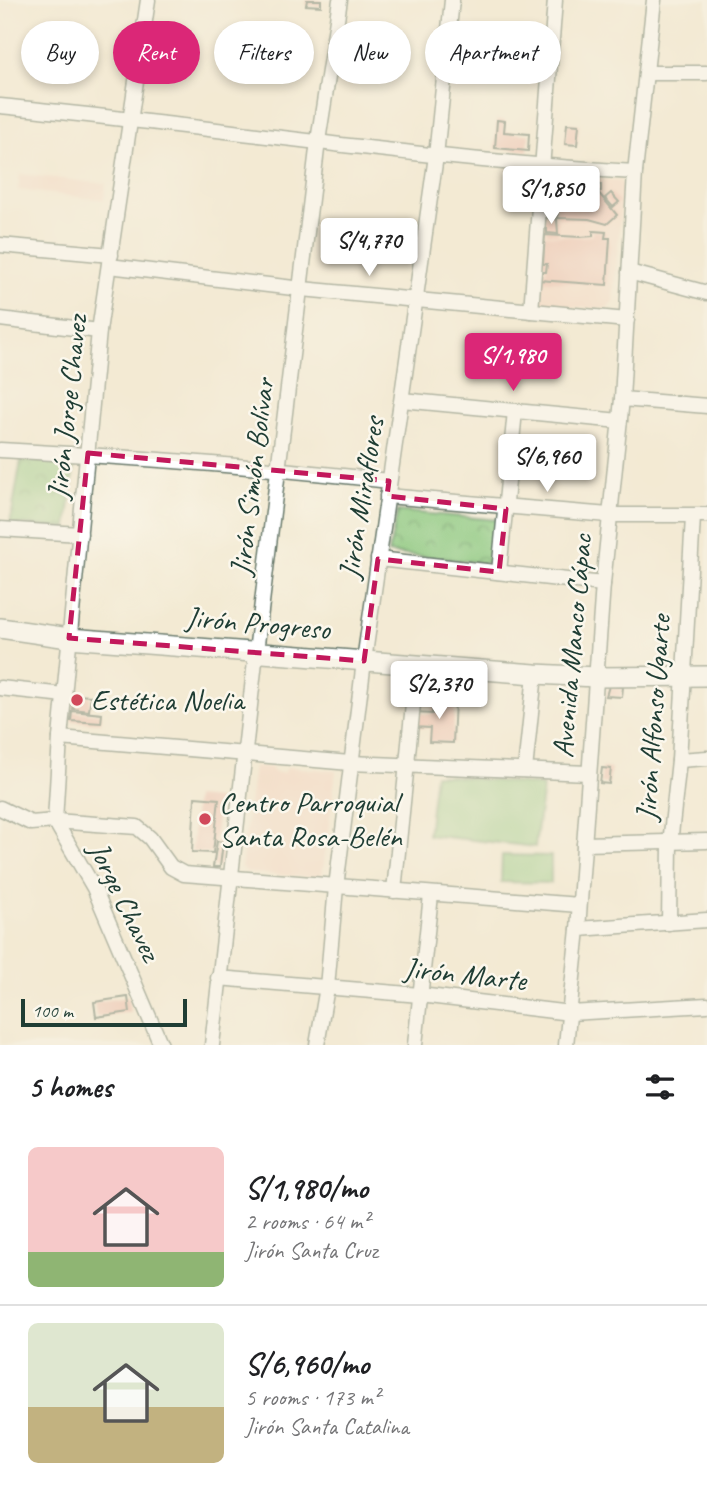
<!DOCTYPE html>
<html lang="en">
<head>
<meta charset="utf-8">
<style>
  :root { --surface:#fff; --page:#f6f6f6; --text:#202124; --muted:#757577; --line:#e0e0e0; --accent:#db2777 }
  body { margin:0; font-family:Caveat,sans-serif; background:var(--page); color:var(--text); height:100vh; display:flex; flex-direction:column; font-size:26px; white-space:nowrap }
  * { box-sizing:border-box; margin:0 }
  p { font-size:23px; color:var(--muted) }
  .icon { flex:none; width:38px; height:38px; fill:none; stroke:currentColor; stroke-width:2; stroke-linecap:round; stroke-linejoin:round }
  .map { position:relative; height:1045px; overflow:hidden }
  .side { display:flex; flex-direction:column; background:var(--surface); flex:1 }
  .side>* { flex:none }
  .hud { position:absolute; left:21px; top:21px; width:665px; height:63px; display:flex; gap:14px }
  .scale { position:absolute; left:21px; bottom:18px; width:166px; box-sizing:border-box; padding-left:7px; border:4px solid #1f3d34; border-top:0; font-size:19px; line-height:24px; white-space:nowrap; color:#1f3d34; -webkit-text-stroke:5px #fbf7ec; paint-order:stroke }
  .price { position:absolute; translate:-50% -60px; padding:0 16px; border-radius:7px; background:#fff; color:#222; font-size:23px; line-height:46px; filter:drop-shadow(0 2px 4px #0008) }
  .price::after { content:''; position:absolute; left:50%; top:42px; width:21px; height:16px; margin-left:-10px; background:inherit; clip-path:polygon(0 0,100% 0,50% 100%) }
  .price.active { background:var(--accent); color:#fff }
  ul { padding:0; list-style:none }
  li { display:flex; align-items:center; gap:21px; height:175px; padding:0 28px }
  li+li { border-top:2px solid var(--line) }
  li span { display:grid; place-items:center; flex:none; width:196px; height:140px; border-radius:10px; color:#555 }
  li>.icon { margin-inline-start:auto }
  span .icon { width:84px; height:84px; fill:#fffc; stroke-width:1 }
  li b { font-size:30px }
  h2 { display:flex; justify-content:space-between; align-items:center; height:84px; padding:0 28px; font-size:30px }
  .chip { padding:0 24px; border-radius:32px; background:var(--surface); box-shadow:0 4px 10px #0003; font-size:24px; line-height:63px }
  .chip.active { background:var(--accent); color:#fff }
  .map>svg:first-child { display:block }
  .built { fill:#f4d3c0 }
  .park { fill:url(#park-crowns); stroke:#548258; stroke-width:2 }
  .pitch { fill:#8ac67b; stroke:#548258; stroke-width:2 }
  .building { fill:#ecb2a3 }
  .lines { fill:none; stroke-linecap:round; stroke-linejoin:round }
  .street-casing { stroke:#697a6c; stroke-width:17 }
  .secondary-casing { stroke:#697a6c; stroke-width:22 }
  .street { stroke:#fff; stroke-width:14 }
  .secondary { stroke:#fff; stroke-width:19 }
  .marked { fill:none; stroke:#c2185b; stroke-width:5; stroke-dasharray:14 9; stroke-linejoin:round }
  .poi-dot { fill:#d1495b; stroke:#fbf7ec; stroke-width:2.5 }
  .labels { text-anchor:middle; stroke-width:5; stroke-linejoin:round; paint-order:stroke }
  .street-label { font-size:30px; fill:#1f3d34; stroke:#fbf7ec }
  .poi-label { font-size:30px; fill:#1f3d34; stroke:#fbf7ec; text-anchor:start }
</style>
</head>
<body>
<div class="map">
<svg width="707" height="1045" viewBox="0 0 707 1045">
  <defs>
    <pattern id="park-crowns" width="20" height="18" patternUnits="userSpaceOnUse" patternTransform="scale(1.75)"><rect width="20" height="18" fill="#8ac67b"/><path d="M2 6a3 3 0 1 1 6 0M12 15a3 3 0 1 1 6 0" fill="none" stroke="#70a266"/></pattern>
  </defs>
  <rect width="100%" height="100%" fill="#fbf7ec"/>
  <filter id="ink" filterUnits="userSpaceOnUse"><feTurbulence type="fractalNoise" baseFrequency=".0143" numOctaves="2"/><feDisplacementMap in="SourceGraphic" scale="14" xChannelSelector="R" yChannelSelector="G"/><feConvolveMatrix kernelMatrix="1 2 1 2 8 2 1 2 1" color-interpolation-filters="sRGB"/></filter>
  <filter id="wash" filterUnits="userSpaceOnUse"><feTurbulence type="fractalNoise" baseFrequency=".00686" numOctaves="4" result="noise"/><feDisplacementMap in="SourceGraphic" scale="28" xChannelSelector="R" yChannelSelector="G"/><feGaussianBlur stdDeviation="1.57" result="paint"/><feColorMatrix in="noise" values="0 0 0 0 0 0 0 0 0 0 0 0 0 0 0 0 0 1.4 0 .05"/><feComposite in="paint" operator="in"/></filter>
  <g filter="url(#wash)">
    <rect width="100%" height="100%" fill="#f3ead3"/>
    <!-- built -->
    <g class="built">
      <polygon points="20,174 106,184 104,200 18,190"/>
      <polygon points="546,176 620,180 623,186 613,302 607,309 537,305"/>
      <polygon points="254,766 271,767 274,772 283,773 288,767 336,771 322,878 249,873 241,867"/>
    </g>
    <!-- park -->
    <g class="park">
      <polygon points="21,460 74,464 67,528 10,524"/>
      <polygon points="398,511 498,520 494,564 388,553"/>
    </g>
    <!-- pitch -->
    <g class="pitch">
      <polygon points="435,774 543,786 535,847 428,835"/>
      <polygon points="502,855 551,856 551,883 501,882"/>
    </g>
    <g id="blocks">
      <!-- building -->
      <g class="building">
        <polygon points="307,0 321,0 321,6 306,5"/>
        <polygon points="497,120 505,121 504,132 529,134 528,151 495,148"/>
        <polygon points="567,124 579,125 577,145 565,144"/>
        <polygon points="559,181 601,185 601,191 597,191 617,215 607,224 589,219 558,218 555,196 547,196 548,185 559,186"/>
        <polygon points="611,193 619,202 613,207 605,198"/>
        <polygon points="544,218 557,219 558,234 547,233 547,229 543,229"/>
        <polygon points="593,231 606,232 605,238 610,238 607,285 539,280 540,272 546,272 547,264 543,264 545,235 580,237 593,236"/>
        <polygon points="609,686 623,687 622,697 606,696"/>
        <polygon points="75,695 91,696 89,711 73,709"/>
        <polygon points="433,698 455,700 453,743 429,742 430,728 414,727 414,713 432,714"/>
        <polygon points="72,711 102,714 101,723 71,721"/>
        <polygon points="602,768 611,769 609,784 600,783"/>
        <polygon points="195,797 219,799 213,853 192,852"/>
        <polygon points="217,841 223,842 220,867 213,867"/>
        <polygon points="128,997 130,1012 96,1017 94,1002"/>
      </g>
    </g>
  </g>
  <g filter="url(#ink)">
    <use href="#blocks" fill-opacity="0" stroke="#697a6c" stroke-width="2"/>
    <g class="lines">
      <defs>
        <g id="street">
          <polyline points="646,73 707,73"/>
          <path d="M0,106C212,126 422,160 635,172"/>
          <polyline points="0,245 111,255"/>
          <polyline points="109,266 302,289 627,320"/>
          <polyline points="629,272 707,293"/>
          <polyline points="531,311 555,0"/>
          <polyline points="0,319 99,331"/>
          <polyline points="622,399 707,406"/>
          <polyline points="402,400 620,421"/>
          <path d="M0,450C130,457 259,466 389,481"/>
          <polyline points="387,496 609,515 707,515"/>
          <polyline points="0,529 80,534"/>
          <polyline points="378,559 603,584"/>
          <polyline points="499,572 515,411"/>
          <polyline points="0,688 64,695"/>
          <polyline points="60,738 350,763 588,773"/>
          <polyline points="679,760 707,758"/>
          <polyline points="525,770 535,674"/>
          <polyline points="0,808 31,823 55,821 137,827 150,838 171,867 184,874 579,905"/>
          <polyline points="55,821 60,738 99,331 148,0"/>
          <polyline points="55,821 94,888 161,1045"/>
          <polyline points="584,844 707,841"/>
          <polyline points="394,891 417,665"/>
          <polyline points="669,923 670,844 679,760 693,517"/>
          <polyline points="578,929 707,920"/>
          <polyline points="218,978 420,995 570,1013 707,1005"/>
          <polyline points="212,1045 256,652 318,141 340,0"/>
          <polyline points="317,1045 327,987 336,887 364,661 436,156 452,0"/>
          <polyline points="415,1045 431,895"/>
          <polyline points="566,1045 578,929 603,584 622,399 635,172 654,0"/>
        </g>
        <polyline id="secondary" points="0,628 69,638 535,674 596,677 707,676"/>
      </defs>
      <!-- street casing -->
      <use href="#street" class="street-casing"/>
      <!-- secondary casing -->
      <use href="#secondary" class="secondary-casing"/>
      <!-- street -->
      <use href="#street" class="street"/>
      <!-- secondary -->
      <use href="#secondary" class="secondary"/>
    </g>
  </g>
  <!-- marked area -->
  <path d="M0 0H707V1045H0ZM88,453L389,481L387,496L506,509L499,572L378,559L364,661L69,638Z" fill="#f3ead3" fill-opacity=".55" fill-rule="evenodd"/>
  <path class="marked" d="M88,453L389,481L387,496L506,509L499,572L378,559L364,661L69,638Z"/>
  <!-- markers -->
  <g class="poi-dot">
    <circle cx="77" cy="700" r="7"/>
    <circle cx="205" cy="819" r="7"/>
  </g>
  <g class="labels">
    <!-- street labels -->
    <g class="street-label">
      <text transform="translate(67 407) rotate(-84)" y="10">Jirón Jorge Chavez</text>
      <text transform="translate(252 477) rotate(-83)" y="10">Jirón Simón Bolívar</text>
      <text transform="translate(361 498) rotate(-81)" y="10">Jirón Miraflores</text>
      <text transform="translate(258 623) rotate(5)" y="10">Jirón Progreso</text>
      <text transform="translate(572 646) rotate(-85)" y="10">Avenida Manco Cápac</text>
      <text transform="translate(653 718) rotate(-86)" y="10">Jirón Alfonso Ugarte</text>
      <text transform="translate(125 901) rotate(64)" y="10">Jorge Chavez</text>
      <text transform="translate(465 974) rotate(6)" y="10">Jirón Marte</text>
    </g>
    <!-- poi labels -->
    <g class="poi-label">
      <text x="91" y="710">Estética Noelia</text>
      <text x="219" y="812">Centro Parroquial<tspan x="219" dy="34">Santa Rosa-Belén</tspan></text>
    </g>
  </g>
</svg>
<div class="scale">100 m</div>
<b class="price" style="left:551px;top:226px">S/1,850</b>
<b class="price" style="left:369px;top:278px">S/4,770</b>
<b class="price active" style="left:513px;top:393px">S/1,980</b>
<b class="price" style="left:547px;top:494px">S/6,960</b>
<b class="price" style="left:439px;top:721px">S/2,370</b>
<div class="hud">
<a class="chip">Buy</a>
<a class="chip active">Rent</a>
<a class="chip">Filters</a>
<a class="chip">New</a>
<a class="chip">Apartment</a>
</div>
</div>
<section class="side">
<h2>5 homes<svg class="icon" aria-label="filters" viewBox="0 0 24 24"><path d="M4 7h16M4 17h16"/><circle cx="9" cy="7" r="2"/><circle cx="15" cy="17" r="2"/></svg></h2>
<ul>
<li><span style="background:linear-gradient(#f6c9c9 75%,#8fb573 0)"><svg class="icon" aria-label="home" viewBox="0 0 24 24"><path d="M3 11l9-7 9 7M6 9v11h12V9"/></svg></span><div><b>S/1,980/mo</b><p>2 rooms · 64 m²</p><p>Jirón Santa Cruz</p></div></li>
<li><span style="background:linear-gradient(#dfe7d0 60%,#c2b280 0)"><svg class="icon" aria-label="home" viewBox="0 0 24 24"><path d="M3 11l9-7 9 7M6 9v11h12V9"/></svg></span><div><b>S/6,960/mo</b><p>5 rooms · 173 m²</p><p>Jirón Santa Catalina</p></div></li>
</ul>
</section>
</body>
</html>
